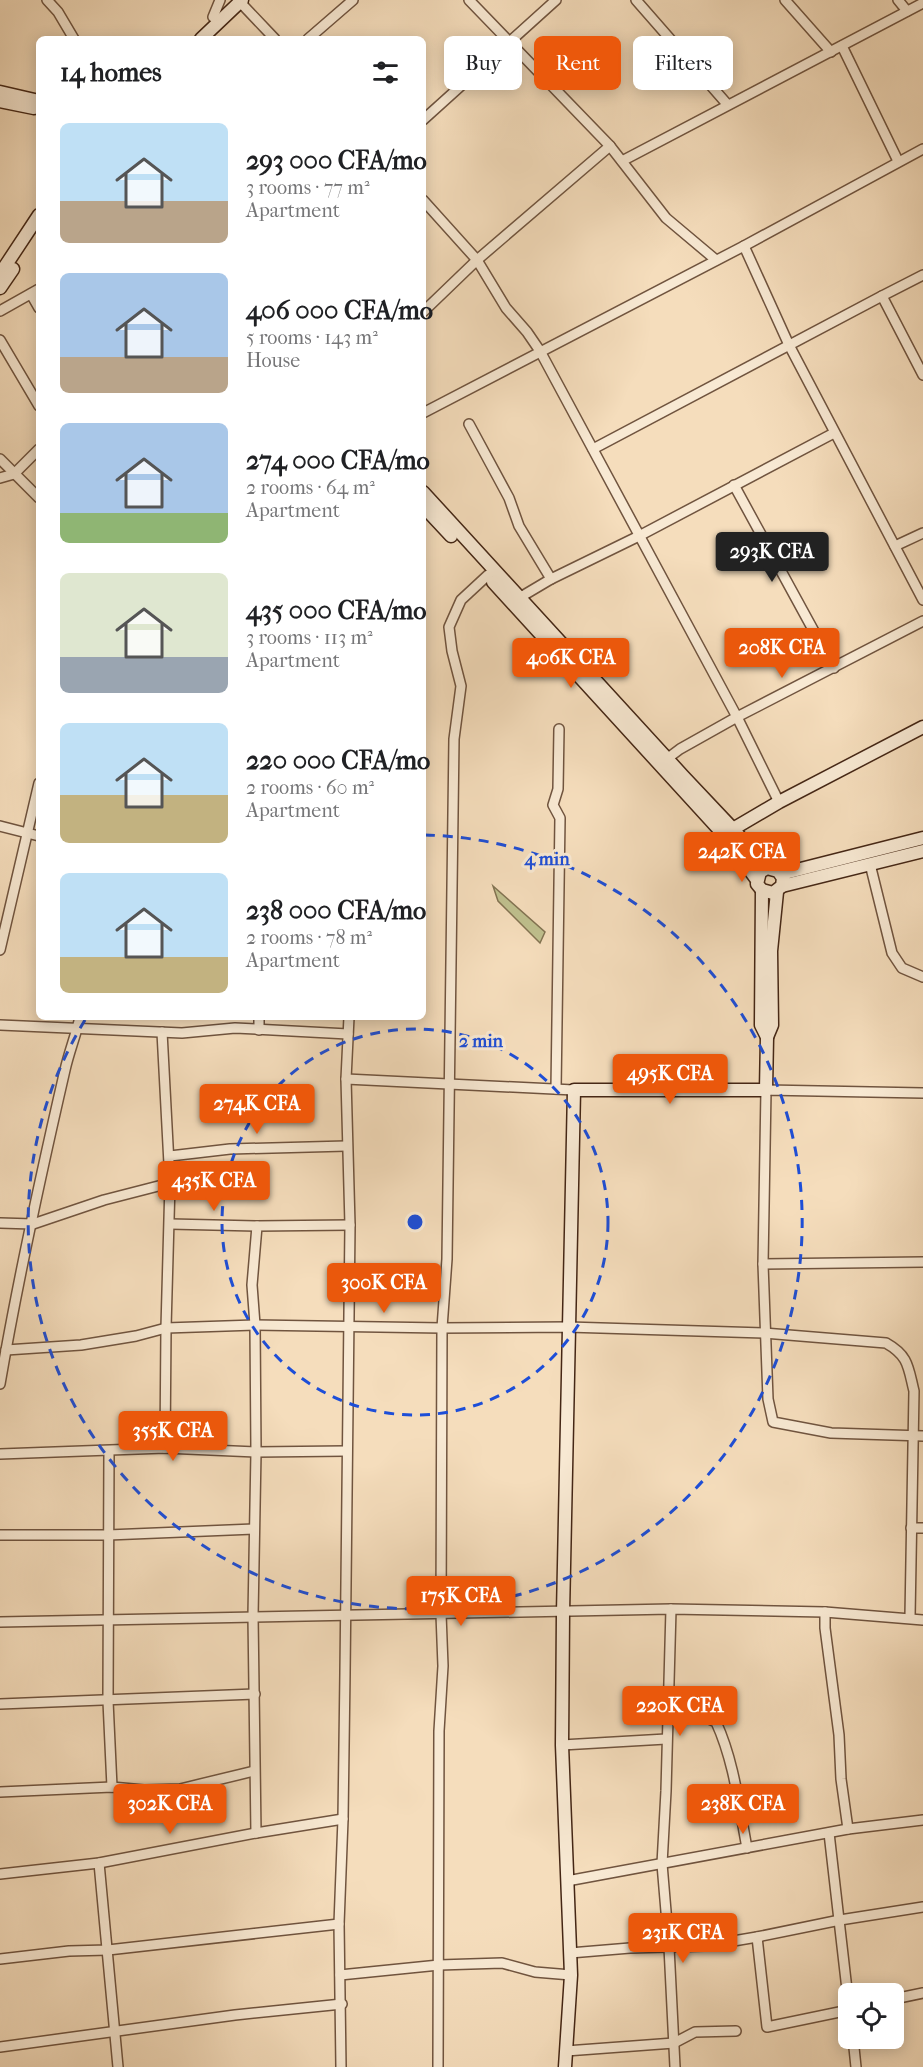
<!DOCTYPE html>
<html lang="en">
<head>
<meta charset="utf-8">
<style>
  :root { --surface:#fff; --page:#f2f2f2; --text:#202124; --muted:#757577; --accent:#ea580c }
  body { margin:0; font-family:"IM FELL French Canon",serif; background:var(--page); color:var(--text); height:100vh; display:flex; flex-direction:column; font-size:22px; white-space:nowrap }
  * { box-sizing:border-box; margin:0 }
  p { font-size:20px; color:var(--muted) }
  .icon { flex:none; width:33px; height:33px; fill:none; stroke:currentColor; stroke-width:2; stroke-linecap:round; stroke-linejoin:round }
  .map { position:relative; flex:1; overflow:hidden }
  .side { position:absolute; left:36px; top:36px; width:390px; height:984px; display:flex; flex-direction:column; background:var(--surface); border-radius:9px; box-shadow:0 3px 15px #0003 }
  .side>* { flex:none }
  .guide { position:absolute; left:444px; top:36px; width:388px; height:54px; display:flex; gap:12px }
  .controls { position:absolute; left:838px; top:1983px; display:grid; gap:12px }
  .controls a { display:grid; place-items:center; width:66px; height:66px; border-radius:9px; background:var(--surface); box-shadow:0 3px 15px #0003; font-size:30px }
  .price { position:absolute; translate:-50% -51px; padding:0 14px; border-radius:6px; background:var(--accent); color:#fff; font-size:20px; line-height:39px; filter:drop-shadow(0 2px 3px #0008) }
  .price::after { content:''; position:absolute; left:50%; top:36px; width:18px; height:14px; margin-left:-9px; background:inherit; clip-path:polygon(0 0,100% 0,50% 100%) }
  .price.active { background:#222; color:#fff }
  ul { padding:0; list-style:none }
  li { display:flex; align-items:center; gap:18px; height:150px; padding:0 24px }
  li span { display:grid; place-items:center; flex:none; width:168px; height:120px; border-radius:9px; color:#555 }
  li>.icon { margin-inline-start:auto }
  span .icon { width:72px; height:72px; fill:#fffc; stroke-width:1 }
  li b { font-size:26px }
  h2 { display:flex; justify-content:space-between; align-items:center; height:72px; padding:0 24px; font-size:26px }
  .chip { padding:0 21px; border-radius:9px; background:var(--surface); box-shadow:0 3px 15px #0003; font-size:21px; line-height:54px }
  .chip.active { background:var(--accent); color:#fff }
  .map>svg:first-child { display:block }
  .green { fill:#bfc08e; stroke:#827352; stroke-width:1.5 }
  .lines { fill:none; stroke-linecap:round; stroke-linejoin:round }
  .street-casing { stroke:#70543f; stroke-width:12 }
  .secondary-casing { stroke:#442615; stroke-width:15 }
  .street { stroke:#f8e9d3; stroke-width:9 }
  .secondary { stroke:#f8e9d3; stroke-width:12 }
  .ring { fill:none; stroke:#1d4ed8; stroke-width:3; stroke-dasharray:10 8 }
  .centre { fill:#1d4ed8; stroke:#f8e9d3; stroke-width:3 }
  .ring-label { font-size:18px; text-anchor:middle; font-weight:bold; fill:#1d4ed8; stroke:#f8e9d3; stroke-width:6; stroke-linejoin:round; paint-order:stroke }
</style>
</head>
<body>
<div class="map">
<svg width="923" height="2067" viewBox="0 0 923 2067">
  <rect width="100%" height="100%" fill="#f5ddbc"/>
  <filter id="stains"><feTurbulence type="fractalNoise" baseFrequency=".00333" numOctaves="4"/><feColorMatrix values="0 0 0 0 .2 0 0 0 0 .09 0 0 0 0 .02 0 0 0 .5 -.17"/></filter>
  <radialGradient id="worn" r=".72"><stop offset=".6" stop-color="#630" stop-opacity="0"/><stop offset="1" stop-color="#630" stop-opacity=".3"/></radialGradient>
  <!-- green -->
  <polygon class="green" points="493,886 545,932 540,943 498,901"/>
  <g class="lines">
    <defs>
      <g id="street">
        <polyline points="47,0 58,12 74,39"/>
        <polyline points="238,0 275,39"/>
        <polyline points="469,0 610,146 666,218 716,260"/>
        <polyline points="636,0 727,104"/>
        <polyline points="785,0 831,52"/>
        <polyline points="898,0 907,11"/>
        <polyline points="213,17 220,0"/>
        <polyline points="308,39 353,0"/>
        <polyline points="842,46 898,161"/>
        <polyline points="423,120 556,0"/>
        <polyline points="622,161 923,3"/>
        <polyline points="423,200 477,260 506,308 527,332 540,351 737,717 779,802"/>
        <polyline points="744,246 923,149"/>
        <polyline points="31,294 39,308"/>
        <polyline points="882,296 923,275"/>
        <polyline points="0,311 39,289"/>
        <polyline points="423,312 477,260 610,146"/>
        <polyline points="0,340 39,406"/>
        <polyline points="423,413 744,246 789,345 923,600"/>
        <polyline points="469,424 509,498 519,526 551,579"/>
        <polyline points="593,449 882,296 923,375"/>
        <polyline points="0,459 39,498"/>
        <polyline points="0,478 14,474 39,449"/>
        <polyline points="734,485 834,668"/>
        <polyline points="895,546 923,533"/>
        <polyline points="519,598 551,579 639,536 834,433"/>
        <polyline points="664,761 680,749 737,717 923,621"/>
        <polyline points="0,826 39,836"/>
        <polyline points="870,864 892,953 902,968 923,977"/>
        <polyline points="0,950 39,783"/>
        <polyline points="259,1017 259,1030"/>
        <polyline points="0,1025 182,1033 235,1028 348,1034"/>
        <polyline points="346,1079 574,1090"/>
        <polyline points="556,1089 560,818 553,805 558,789 559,729"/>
        <polyline points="923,1093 766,1090 763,1264 768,1399 773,1422 831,1433 923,1436"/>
        <polyline points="170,1156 230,1149 346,1146"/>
        <polyline points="0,1223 33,1224 104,1200 170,1183 162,1032"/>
        <polyline points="170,1224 257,1226"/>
        <polyline points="763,1264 923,1262"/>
        <path d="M6,1350L81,1345L136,1336L166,1328L255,1325L442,1328L568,1327L764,1333L886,1343C909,1356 908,1367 914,1391L910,1617"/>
        <path d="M0,1384C18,1279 41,1174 65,1070C69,1052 76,1035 80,1017"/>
        <polyline points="165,1448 166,1328 170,1183"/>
        <polyline points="109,1451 108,1701 112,1787"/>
        <polyline points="0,1454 165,1448 256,1452 346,1451"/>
        <polyline points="911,1528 923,1528"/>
        <polyline points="0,1535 108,1535 254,1529"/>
        <polyline points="671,1609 666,1791 662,1864 669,1947 675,2067"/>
        <polyline points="825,1612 825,1628 839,1735 841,1779 848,1829"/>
        <polyline points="0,1622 671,1609 825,1612 923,1620"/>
        <polyline points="0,1704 255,1694"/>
        <path d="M666,1720L702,1716L716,1722C734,1761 739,1806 747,1848"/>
        <polyline points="562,1745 666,1739"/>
        <polyline points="0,1792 112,1787 144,1790 180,1789 254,1771"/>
        <polyline points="256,1833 253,1616 256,1452 255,1325 252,1285 257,1226 350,1225"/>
        <polyline points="829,1833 849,2007"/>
        <polyline points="99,1863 118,2067"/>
        <polyline points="0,1874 99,1863 256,1833 343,1819"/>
        <polyline points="567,1881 848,1829 923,1820"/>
        <polyline points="757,1937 767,2027 849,2010"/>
        <polyline points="570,1953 630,1948 704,1946 757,1937 840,1920 923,1907"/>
        <polyline points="0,1959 69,1951 108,1950 339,1924"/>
        <polyline points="340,1975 439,1965 502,1963 535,1972 571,1975"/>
        <polyline points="894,1999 923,1993"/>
        <polyline points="853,2038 856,2067"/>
        <polyline points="0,2047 235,2015 342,2004"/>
        <polyline points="566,2051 674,2043 695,2032 736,2031"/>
        <polyline points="341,2067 339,1924 343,1819 345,1673 350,1225 346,1079 349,1017"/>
        <polyline points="438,2067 439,1731 443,1666 441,1614 442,1328 447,1259 454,739 461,686 452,651 449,627 461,600 488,575"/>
      </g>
      <g id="secondary">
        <polyline points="201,39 242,0"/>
        <polyline points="0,92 39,101"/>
        <polyline points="0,101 34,108"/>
        <polyline points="0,274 39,215"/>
        <polyline points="0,288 13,269"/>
        <polyline points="423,492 683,776 733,829 767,868 778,871 783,878 782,886 773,893 762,890 757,884 760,872 767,868"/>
        <polyline points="423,506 451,536"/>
        <polyline points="493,582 724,835 757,880"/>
        <polyline points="733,829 779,802 923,727"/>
        <polyline points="781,874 923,838"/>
        <polyline points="782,886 923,851"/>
        <polyline points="767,1037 772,1025 771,951 777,892"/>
        <polyline points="565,2067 571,1975 562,1745 563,1613 574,1090 766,1090 767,1037 761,1025 762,890"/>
      </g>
    </defs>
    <!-- street casing -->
    <use href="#street" class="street-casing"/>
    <!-- secondary casing -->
    <use href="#secondary" class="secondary-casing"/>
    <!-- street -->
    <use href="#street" class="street"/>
    <!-- secondary -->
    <use href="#secondary" class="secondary"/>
  </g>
  <!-- distance rings -->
  <g class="ring">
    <circle cx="415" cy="1222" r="193"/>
    <path d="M425 835A387 387 0 1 1 85 1020"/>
  </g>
  <circle cx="415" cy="1222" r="9" class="centre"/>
  <g class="ring-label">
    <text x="547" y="865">4 min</text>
    <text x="481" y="1047">2 min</text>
  </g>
  <rect width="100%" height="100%" filter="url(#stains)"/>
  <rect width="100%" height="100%" fill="url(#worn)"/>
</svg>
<div class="controls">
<a><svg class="icon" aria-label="locate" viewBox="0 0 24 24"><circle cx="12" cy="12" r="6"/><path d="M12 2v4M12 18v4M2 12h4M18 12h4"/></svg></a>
</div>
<b class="price active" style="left:772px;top:583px">293K CFA</b>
<b class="price" style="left:782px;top:679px">208K CFA</b>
<b class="price" style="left:571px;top:689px">406K CFA</b>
<b class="price" style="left:742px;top:883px">242K CFA</b>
<b class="price" style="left:670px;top:1105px">495K CFA</b>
<b class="price" style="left:257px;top:1135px">274K CFA</b>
<b class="price" style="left:214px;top:1212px">435K CFA</b>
<b class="price" style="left:384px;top:1314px">300K CFA</b>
<b class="price" style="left:173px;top:1462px">355K CFA</b>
<b class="price" style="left:461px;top:1627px">175K CFA</b>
<b class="price" style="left:680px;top:1737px">220K CFA</b>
<b class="price" style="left:170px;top:1835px">302K CFA</b>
<b class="price" style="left:743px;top:1835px">238K CFA</b>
<b class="price" style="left:683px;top:1964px">231K CFA</b>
<div class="guide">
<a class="chip">Buy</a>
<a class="chip active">Rent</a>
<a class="chip">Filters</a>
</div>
<section class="side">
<h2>14 homes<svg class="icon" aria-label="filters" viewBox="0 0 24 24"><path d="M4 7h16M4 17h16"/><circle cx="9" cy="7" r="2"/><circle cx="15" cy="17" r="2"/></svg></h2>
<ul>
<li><span style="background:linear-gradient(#bfe0f5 65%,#b9a48a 0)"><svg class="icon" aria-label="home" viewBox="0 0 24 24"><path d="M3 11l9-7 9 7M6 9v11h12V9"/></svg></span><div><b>293 000 CFA/mo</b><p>3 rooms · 77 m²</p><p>Apartment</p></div></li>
<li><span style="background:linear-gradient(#a9c7e8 70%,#b9a48a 0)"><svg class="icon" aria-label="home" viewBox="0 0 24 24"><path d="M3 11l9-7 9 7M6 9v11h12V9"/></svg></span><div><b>406 000 CFA/mo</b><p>5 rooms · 143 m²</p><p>House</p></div></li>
<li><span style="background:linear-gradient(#a9c7e8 75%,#8fb573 0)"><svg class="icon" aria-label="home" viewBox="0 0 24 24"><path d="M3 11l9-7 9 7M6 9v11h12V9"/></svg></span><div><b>274 000 CFA/mo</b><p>2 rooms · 64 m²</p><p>Apartment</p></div></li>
<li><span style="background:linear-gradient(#dfe7d0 70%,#9aa5b1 0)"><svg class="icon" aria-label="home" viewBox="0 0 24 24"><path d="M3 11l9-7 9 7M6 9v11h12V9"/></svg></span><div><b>435 000 CFA/mo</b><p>3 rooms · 113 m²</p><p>Apartment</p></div></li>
<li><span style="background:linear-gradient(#bfe0f5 60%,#c2b280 0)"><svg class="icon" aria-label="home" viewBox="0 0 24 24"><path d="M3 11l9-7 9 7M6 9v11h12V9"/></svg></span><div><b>220 000 CFA/mo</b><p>2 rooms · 60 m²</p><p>Apartment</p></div></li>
<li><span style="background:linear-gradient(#bfe0f5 70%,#c2b280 0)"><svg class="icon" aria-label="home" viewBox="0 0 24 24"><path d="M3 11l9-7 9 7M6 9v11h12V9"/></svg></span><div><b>238 000 CFA/mo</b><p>2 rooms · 78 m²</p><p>Apartment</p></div></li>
</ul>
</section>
</div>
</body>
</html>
